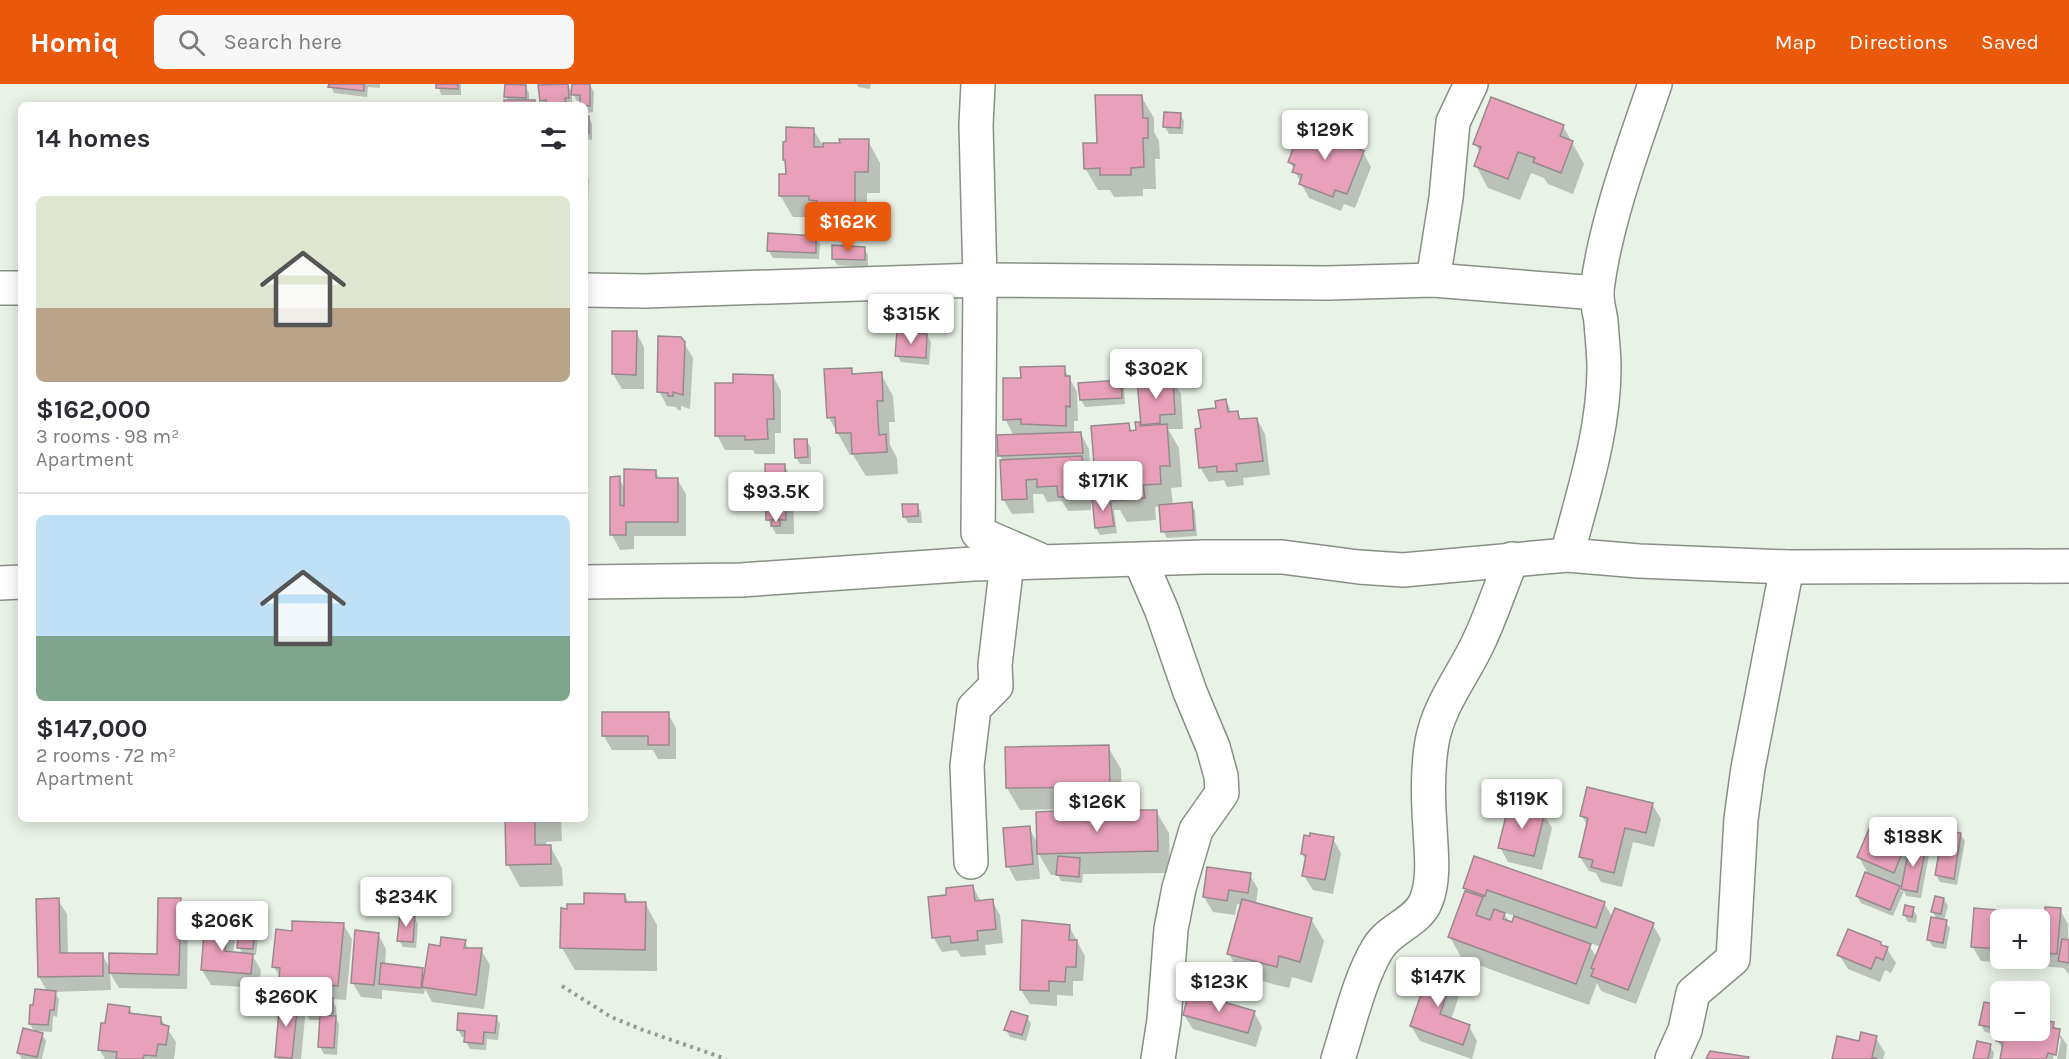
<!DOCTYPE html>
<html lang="en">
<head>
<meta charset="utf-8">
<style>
  :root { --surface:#fff; --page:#f7f7f7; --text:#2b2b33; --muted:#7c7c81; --line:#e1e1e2; --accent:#ea580c }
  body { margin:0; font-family:Karla,sans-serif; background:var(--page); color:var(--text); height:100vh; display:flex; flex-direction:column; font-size:22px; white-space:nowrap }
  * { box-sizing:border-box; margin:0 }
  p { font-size:20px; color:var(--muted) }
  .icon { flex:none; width:33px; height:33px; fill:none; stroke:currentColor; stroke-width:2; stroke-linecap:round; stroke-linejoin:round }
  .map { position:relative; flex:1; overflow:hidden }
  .sheet { position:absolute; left:18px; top:18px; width:570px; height:720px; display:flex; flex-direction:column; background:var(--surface); border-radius:9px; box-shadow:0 3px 15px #0003 }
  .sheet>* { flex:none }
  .tools { position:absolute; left:1990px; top:825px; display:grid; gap:12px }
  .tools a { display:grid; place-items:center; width:60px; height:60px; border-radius:9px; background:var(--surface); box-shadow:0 3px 15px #0003; font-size:30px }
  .price { position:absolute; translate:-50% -51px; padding:0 14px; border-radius:6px; background:#fff; color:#222; font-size:20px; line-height:39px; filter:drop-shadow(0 2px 3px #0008) }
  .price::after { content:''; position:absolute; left:50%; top:36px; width:18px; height:14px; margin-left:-9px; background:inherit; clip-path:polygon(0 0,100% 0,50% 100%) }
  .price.selected { background:var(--accent); color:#fff }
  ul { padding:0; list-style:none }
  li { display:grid; align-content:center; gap:12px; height:318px; padding:0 18px }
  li+li { border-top:2px solid var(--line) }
  li span { display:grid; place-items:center; height:186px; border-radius:9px; color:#555 }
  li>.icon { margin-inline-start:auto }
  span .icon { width:108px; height:108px; fill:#fffc; stroke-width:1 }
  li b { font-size:26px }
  h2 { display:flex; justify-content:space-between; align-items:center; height:72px; padding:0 18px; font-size:26px }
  header { display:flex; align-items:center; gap:36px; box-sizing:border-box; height:84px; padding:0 30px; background:var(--accent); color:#fff }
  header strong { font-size:28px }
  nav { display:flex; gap:33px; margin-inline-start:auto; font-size:21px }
  .search { width:420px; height:54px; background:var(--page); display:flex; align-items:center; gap:15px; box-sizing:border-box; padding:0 21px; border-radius:9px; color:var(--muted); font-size:22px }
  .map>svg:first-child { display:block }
  .shadow { fill:#0003; fill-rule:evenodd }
  .building { fill:#e8a0bb; stroke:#98898e; stroke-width:1.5 }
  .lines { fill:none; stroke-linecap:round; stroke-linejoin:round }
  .minor-casing { stroke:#889085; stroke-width:36 }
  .path { stroke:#959c93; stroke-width:4; stroke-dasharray:3 4.5; stroke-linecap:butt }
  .minor { stroke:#fff; stroke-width:33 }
</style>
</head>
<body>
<header>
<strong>Homiq</strong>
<div class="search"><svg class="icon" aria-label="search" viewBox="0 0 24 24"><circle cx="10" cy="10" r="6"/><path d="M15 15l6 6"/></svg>Search here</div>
<nav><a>Map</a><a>Directions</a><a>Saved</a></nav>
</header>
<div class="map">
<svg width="2069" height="975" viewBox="0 0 2069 975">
  <rect width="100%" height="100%" fill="#e9f2e6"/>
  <!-- shadow -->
  <g class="shadow">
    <polygon points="330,0 380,0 380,4 368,3 367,13 334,9"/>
    <polygon points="438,0 461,0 461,11 441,11"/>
    <polygon points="857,0 871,0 870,5 858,3"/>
    <polygon points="568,1 573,10 590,1 594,8 593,28 587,29 592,40 592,56 585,55 585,21 582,17 577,17 572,8 572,21 544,21 541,16"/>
    <polygon points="525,2 529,9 529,18 534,18 536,21 506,21 509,18 506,12"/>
    <polygon points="1141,12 1154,34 1154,48 1159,57 1160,75 1155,75 1156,105 1143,105 1143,112 1114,113 1110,106 1098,106 1085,84 1098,60"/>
    <polygon points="1180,30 1184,37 1183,50 1169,50 1165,43"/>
    <polygon points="1563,42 1584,80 1573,110 1548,100 1544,94 1531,89 1520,116 1488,104 1476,82 1480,69 1475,59"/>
    <polygon points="813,45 825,65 868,57 880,79 880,109 867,109 867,147 844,147 841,141 831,141 829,138 823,138 820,133 793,133 780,111 787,91 787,81 784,76"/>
    <polygon points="1347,57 1351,63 1363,68 1371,83 1355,124 1344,120 1341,127 1309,114 1290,78 1305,58"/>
    <polygon points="585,88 589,95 588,123 585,123"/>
    <polygon points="585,152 587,156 587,170 585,170"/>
    <polygon points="816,153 820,160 819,175 773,174 769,167"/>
    <polygon points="864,164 868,171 868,183 837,181 833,174"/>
    <polygon points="614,248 636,248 644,263 644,305 622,305 613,290"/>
    <polygon points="927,251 931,258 929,281 901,278 897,271"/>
    <polygon points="684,259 693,274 690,325 681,322 681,326 678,326 676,323 667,322 659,307"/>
    <polygon points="1064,284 1077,308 1078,337 1074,337 1074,350 1081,350 1089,365 1090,384 1087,384 1089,388 1091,415 1103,414 1098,405 1128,341 1133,348 1138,348 1139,340 1143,346 1138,298 1172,296 1181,310 1183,345 1168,345 1179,364 1182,403 1171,404 1173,421 1191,420 1195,427 1197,452 1167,454 1163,447 1160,422 1155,423 1156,436 1127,438 1120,426 1114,426 1117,449 1100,451 1096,444 1094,419 1091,419 1091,426 1068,427 1062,417 1047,418 1043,410 1033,410 1034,429 1012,430 1003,415 1003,377 1000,372 1014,352 1005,335 1022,295"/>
    <polygon points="851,286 854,291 881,290 893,312 895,338 889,338 890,361 897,374 898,390 866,392 853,371 850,371 829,334"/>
    <polygon points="773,292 781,307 781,349 775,349 775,370 755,370 753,366 725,366 717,351 735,301"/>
    <polygon points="1120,297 1124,304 1125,320 1085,323 1081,316"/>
    <polygon points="1226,317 1232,329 1237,328 1242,337 1257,335 1265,350 1270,391 1243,394 1244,401 1227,403 1224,396 1209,398 1200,383 1202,345"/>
    <polygon points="807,357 811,364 811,380 800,380 796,373"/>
    <polygon points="784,381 793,396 794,450 776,450 768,435"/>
    <polygon points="655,387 660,395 677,395 686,410 686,452 634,452 634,465 620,466 612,451 619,394 625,405"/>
    <polygon points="917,421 921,428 922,439 908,439 904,432"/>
    <polygon points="668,630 676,644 676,675 658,675 653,666 612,666 604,652"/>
    <polygon points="1108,663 1121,685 1122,724 1020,726 1007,704"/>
    <polygon points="1652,720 1661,735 1654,763 1633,758 1622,803 1601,798 1596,789 1589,787 1580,773 1587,741 1582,732"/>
    <polygon points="1156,727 1169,749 1170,789 1083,790 1082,799 1061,797 1058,791 1051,791 1038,769 1040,795 1016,797 1008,782 1029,744 1038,760 1058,729 1061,735 1082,734 1116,728 1119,733 1139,733"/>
    <polygon points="1544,730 1552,744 1542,786 1508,778 1500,763"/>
    <polygon points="506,735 561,735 562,757 546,758 547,763 550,762 562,784 563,802 520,803 508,781"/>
    <polygon points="1960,750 1965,757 1957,801 1940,798 1936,791"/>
    <polygon points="1333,755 1341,769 1333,810 1313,806 1304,792 1307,778 1302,770"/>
    <path d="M1905,762L1909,769L1925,764L1929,771L1921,814L1906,812L1904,807L1893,832L1861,819L1857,812L1869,792L1859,773ZM1897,800L1903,802L1902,808Z"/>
    <path d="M1475,774L1604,819L1613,834L1653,841L1661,855L1636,920L1601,907L1597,899L1589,921L1462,875L1450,853L1466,807L1465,804ZM1503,828L1515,832L1513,840L1510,839ZM1587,858L1601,863L1597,874Z"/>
    <polygon points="1250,791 1258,805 1256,820 1311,835 1324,857 1312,899 1292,893 1289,904 1242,892 1229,870 1242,821 1237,820 1235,831 1213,828 1204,813"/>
    <polygon points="973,803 981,818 992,817 1000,831 1003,859 985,861 986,871 961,873 957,866 942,868 933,853 948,813"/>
    <polygon points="625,811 629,819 645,819 657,841 657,887 575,886 562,864 562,826"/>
    <polygon points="1944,815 1948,822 1944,837 1950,844 1946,865 1933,863 1929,856 1937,836 1933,828"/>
    <polygon points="37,816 58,816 67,830 68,871 102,870 110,885 158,871 180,816 188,831 187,905 119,904 110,889 111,906 54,908 59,915 57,933 53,932 52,948 34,947 30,940 35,923 47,907 39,893"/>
    <polygon points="1913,825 1917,832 1916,839 1908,838 1904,831"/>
    <path d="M1975,826L2046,832L2060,826L2068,840L2069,891L2064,884L1981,877L1972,862ZM2001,836H2040V874H2001Z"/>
    <polygon points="414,833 418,840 416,864 403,863 399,856"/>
    <polygon points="206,839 226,840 235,855 233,870 243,871 239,863 254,845 258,852 256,871 252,871 261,886 259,904 211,901 202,886"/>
    <polygon points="343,840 352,855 346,916 331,915 336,923 337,936 339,940 337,971 324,970 320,963 321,936 310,936 306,929 328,916 325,912 289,908 274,883 293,848"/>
    <polygon points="1069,842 1085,872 1083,897 1073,897 1073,912 1057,911 1057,922 1030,920 1021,906"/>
    <polygon points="378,850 386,865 385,881 422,885 425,892 441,863 465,858 469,866 481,866 490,881 484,925 432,918 425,905 424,910 382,906 382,915 361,913 352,898"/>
    <polygon points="1880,859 1882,863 1887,865 1896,879 1891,889 1885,886 1880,898 1848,885 1839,871"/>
    <polygon points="1454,888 1462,903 1451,936 1469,942 1477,957 1472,975 1420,957 1411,942"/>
    <polygon points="297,918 305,933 301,975 278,975 276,973"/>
    <polygon points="1999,922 2001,926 2001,946 2040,946 2040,937 2053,940 2067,961 2066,975 2057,975 2061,955 2058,952 2053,975 2001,975 2003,966 1998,957 1999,951 1985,948 1981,941"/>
    <polygon points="129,924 133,931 161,935 176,958 174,975 105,975 99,965"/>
    <polygon points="1254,928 1262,943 1256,963 1193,945 1184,931"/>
    <polygon points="496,933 500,940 498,956 487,955 486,966 470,965 466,958 466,953 462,953 458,946"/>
    <polygon points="1027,933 1031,940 1026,957 1010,953 1006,946"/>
    <polygon points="42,950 46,957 42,975 22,975 18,969"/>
    <polygon points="1876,954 1885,969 1883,975 1833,975"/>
    <polygon points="1990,962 1994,969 1993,975 1975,975"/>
  </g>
  <!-- building -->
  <g class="building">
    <polygon points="329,0 364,0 364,7 328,3"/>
    <polygon points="436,0 458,0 458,5 436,4"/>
    <polygon points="505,0 526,1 526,14 504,13"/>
    <polygon points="568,0 569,14 565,14 566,21 546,21 546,16 540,17 538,1"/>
    <polygon points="572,0 590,0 590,22 580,21 580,11 571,11"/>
    <polygon points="1095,11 1142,11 1143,34 1148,34 1148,54 1143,54 1144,83 1131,84 1131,91 1100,91 1100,84 1084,85 1083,59 1097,59"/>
    <polygon points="1491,13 1564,41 1560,52 1573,57 1561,89 1533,78 1535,74 1518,68 1508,95 1474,82 1481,63 1473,60"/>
    <rect x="504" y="16" width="31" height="5"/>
    <polygon points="585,25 587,26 586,32 589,32 589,49 585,49"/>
    <polygon points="1164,28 1181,29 1180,44 1163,43"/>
    <polygon points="1310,40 1348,55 1346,60 1364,67 1347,110 1335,106 1333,113 1299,100 1302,91 1292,88 1295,81 1288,78 1297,54 1304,56"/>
    <polygon points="786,43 814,44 814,63 823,63 823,59 840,59 839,55 869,55 868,88 855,88 855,125 830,125 830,119 817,119 817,117 809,116 809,112 779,112 779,90 786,90 785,76 783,76 783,58 786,57"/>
    <polygon points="768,149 816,152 816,169 767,167"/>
    <polygon points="832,161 865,163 865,176 832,175"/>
    <polygon points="612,247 637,247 636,291 612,290"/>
    <polygon points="897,247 927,250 926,274 895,272"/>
    <polygon points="658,252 681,253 685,258 683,311 673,308 673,312 668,312 668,309 657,308"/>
    <polygon points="1065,282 1065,292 1070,292 1070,323 1066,322 1066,342 1021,340 1021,335 1003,336 1003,294 1021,294 1020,283"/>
    <polygon points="852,284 852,290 882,288 883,317 877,317 879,351 886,350 887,368 852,370 851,349 836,349 835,333 827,334 824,285"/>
    <polygon points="733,290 773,291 774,335 767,335 768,355 745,356 745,352 715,352 715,299 733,299"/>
    <polygon points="1173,294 1175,330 1160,331 1160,339 1141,341 1137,296"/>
    <polygon points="1121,296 1122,314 1080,316 1078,299"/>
    <polygon points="1226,315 1228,328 1238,327 1239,335 1257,334 1263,377 1236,380 1237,387 1217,388 1217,382 1199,384 1195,345 1201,344 1198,326 1216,324 1215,317"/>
    <polygon points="1135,338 1140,338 1140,342 1167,340 1170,382 1160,382 1161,400 1143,401 1145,414 1113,417 1112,404 1096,405 1091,342 1129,339 1130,347 1136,346"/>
    <polygon points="1081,348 1083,369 998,372 997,351"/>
    <polygon points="794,355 807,355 808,373 795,374"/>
    <polygon points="1082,372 1084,412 1058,413 1057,402 1037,403 1037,395 1026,396 1027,415 1002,416 1000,376"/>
    <polygon points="765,380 785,380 786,436 766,436"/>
    <polygon points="624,385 656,386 656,394 678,394 678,438 626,438 626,451 610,451 610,393 620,392 620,421 624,422"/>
    <polygon points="1107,412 1107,415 1110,415 1114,442 1095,444 1092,413"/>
    <polygon points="1192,418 1194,446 1161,448 1159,421"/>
    <polygon points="902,420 918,420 918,432 903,433"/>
    <polygon points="772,436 780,436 780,442 771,442"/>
    <polygon points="602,628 669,628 669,661 648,661 648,652 602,652"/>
    <polygon points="1109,661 1110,703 1006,704 1005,663"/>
    <polygon points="1587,703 1653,719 1646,749 1625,744 1614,789 1591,783 1593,776 1579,773 1588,734 1580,732"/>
    <polygon points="1509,720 1545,728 1534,772 1498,764"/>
    <polygon points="1137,726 1157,726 1158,767 1037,770 1036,728 1058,727 1059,733 1081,733 1081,727 1117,727 1117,732 1137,731"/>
    <polygon points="505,735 550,735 535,736 535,761 551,761 551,780 506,781"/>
    <polygon points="1030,742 1033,780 1006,783 1003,744"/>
    <polygon points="1869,745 1906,760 1894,789 1857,773"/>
    <polygon points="1943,746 1961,749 1954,795 1935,791"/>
    <polygon points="1310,749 1334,753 1325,796 1302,792 1306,771 1301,770 1304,751 1310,752"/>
    <polygon points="1910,759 1926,763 1917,808 1901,805"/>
    <polygon points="1058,772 1080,774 1079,793 1056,791"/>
    <polygon points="1474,772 1605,818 1596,844 1487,806 1485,812 1463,804"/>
    <polygon points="1207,783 1251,789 1248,809 1229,806 1227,817 1203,813"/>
    <polygon points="1865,788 1900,802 1890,826 1856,812"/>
    <polygon points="973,801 975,817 993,815 996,845 977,847 978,856 951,859 950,852 932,854 928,813 946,811 946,804"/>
    <polygon points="1465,807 1483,813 1476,831 1490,836 1494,825 1505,829 1503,835 1512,838 1514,832 1591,860 1576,900 1448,853"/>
    <polygon points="584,809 625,810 625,818 646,818 645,866 560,864 561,824 567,825 567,820 584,820"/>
    <polygon points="1935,812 1944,814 1941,830 1931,828"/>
    <polygon points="59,814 60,869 103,869 103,892 38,893 36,815"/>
    <polygon points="158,814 181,814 179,891 109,889 109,869 157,870"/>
    <polygon points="1242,815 1312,834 1300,878 1279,872 1277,883 1227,870"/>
    <polygon points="1905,821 1914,823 1912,833 1903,831"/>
    <polygon points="2045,823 2061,824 2057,870 2040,869 2040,836 2001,836 2001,865 1971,863 1974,824 2045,830"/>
    <polygon points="1615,824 1654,839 1628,906 1591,892 1594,885 1591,884"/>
    <polygon points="400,830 415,831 413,858 397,857"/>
    <polygon points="1931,833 1947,836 1943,859 1927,856"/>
    <polygon points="1022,836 1070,841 1069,856 1077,856 1076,883 1066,883 1065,898 1049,897 1049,907 1020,906"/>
    <polygon points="205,837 227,839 225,867 253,870 251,890 201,886"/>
    <polygon points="292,837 344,839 338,902 317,900 317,898 279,894 280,884 272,883 276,845 292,847"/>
    <polygon points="239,842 255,844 253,865 237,864"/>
    <polygon points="1848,845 1881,858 1881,861 1888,863 1883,876 1876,873 1871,885 1837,871"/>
    <polygon points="355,846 379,849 374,901 351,899"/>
    <polygon points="441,853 466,856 464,864 482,864 476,911 422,903 429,860 440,862"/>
    <polygon points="2062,855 2069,856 2069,879 2058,877"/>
    <polygon points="381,879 423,884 421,904 379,900"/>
    <polygon points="1432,879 1455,887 1440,930 1470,941 1463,961 1410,942"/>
    <polygon points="35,905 56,907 54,926 50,926 48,941 29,940 30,921 33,921"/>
    <polygon points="1189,908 1255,927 1248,949 1183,931"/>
    <polygon points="333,914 333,929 305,930 304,915"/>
    <polygon points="280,915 298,917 292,974 275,973"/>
    <polygon points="1984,918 2000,921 1995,944 1979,941"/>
    <polygon points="108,920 130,923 129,929 161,933 161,940 169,942 166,961 158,960 156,972 144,971 143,975 116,975 117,968 98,966 101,939 105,939"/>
    <polygon points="1011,927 1028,932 1022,951 1004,946"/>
    <polygon points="458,929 497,932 495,949 484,948 483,960 464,958 465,947 457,946"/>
    <polygon points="320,931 336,932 334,964 318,963"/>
    <polygon points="2040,935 2054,938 2053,944 2060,945 2056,971 2048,969 2046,975 2000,975 2003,959 1996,957 2001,937 2001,946 2040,946"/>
    <polygon points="23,944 43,949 37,973 17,969"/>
    <polygon points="1861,948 1877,952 1872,973 1877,975 1832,975 1837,952 1859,957"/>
    <polygon points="1977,957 1991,960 1988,975 1973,975"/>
    <polygon points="1710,967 1749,973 1748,975 1706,975"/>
  </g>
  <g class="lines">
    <defs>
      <g id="minor">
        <polyline points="978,0 976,41 980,196 978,449 1038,475"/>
        <polyline points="1433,196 1446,114 1453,38 1471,0"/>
        <polyline points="0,204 21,204"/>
        <polyline points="585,206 645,207 980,196 1328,199 1433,196 1597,209"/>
        <path d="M1567,471C1583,410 1604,347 1604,284C1604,269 1602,253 1601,238C1600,228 1596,217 1597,206C1605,140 1633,64 1655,0"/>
        <polyline points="1140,476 1162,527 1190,608 1213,663 1221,692 1222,709 1196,746 1179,804 1171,845 1164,936 1158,975"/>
        <polyline points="585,498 741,496 973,480 1204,473 1282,473 1359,483 1403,486 1567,471 1639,477 1787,483 2069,482"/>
        <polyline points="0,499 21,498"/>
        <polyline points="971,778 967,682 974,624 996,602 995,581 1007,479"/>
        <path d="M1338,975C1349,941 1360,893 1378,864C1390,844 1418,838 1426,817C1435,794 1431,768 1430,744C1428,716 1427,686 1432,658C1439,619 1464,591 1480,555C1492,529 1501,501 1512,475"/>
        <polyline points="1672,975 1685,946 1693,909 1733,875 1741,735 1748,684 1787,483"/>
      </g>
    </defs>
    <!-- minor casing -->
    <use href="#minor" class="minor-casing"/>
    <!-- path -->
    <polyline class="path" points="562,902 611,933 643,946 726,975"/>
    <!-- minor -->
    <use href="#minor" class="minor"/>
  </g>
</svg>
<div class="tools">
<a>+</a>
<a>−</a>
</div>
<b class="price" style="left:1325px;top:77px">$129K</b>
<b class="price selected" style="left:848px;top:169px">$162K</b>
<b class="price" style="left:911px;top:261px">$315K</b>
<b class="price" style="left:1156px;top:316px">$302K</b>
<b class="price" style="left:1103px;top:428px">$171K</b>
<b class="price" style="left:776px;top:439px">$93.5K</b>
<b class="price" style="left:1522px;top:746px">$119K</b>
<b class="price" style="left:1097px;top:749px">$126K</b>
<b class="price" style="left:1913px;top:784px">$188K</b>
<b class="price" style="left:406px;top:844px">$234K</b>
<b class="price" style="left:222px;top:868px">$206K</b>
<b class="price" style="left:1438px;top:924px">$147K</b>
<b class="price" style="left:1219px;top:929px">$123K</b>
<b class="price" style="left:286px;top:944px">$260K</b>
<section class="sheet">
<h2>14 homes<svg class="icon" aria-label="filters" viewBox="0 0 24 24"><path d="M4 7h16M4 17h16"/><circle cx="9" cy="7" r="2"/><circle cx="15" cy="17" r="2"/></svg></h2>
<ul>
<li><span style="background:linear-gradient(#dfe7d0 60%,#b9a48a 0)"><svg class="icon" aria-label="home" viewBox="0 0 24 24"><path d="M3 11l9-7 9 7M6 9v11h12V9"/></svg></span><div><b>$162,000</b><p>3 rooms · 98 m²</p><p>Apartment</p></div></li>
<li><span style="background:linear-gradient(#bfe0f5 65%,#7fa58c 0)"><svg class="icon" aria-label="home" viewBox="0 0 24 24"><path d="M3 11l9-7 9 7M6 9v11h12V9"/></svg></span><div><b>$147,000</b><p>2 rooms · 72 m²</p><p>Apartment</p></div></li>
</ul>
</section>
</div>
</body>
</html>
